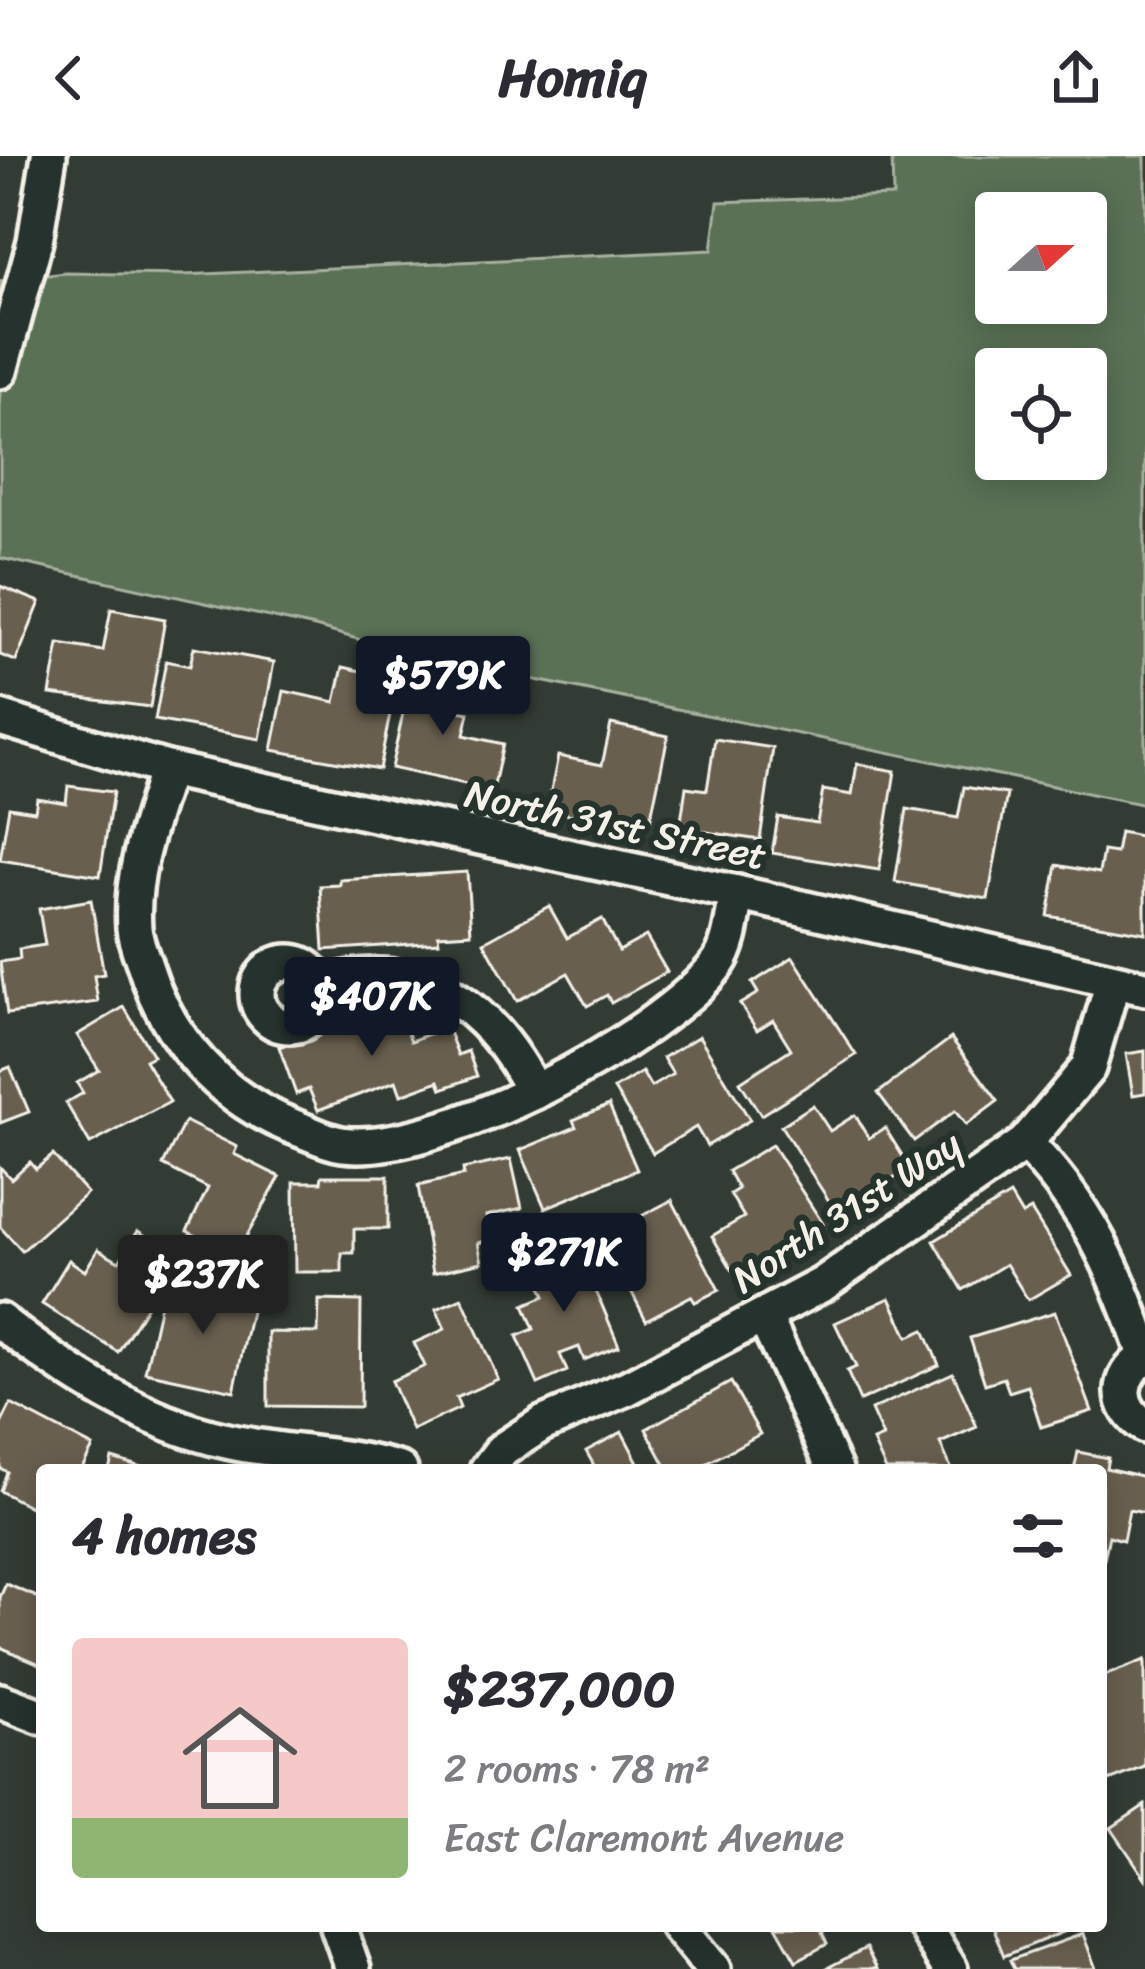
<!DOCTYPE html>
<html lang="en">
<head>
<meta charset="utf-8">
<style>
  :root { --surface:#fff; --page:#f7f7f7; --text:#2b2b33; --muted:#7c7c81; --accent:#111827 }
  body { margin:0; font-family:Sriracha,sans-serif; background:var(--page); color:var(--text); height:100vh; display:flex; flex-direction:column; font-size:45px; white-space:nowrap }
  * { box-sizing:border-box; margin:0 }
  p { font-size:39px; color:var(--muted) }
  .icon { flex:none; width:66px; height:66px; fill:none; stroke:currentColor; stroke-width:2; stroke-linecap:round; stroke-linejoin:round }
  .map { position:relative; flex:1; overflow:hidden }
  .details { position:absolute; left:36px; top:1308px; width:1071px; height:468px; display:flex; flex-direction:column; background:var(--surface); border-radius:12px; box-shadow:0 6px 30px #0003 }
  .details>* { flex:none }
  .needle { width:78px; rotate:69deg }
  .fabs { position:absolute; left:975px; top:36px; display:grid; gap:24px }
  .fabs a { display:grid; place-items:center; width:132px; height:132px; border-radius:12px; background:var(--surface); box-shadow:0 6px 30px #0003; font-size:60px }
  .price { position:absolute; translate:-50% -102px; padding:0 27px; border-radius:12px; background:var(--accent); color:#fff; font-size:39px; line-height:78px; filter:drop-shadow(0 3px 6px #0008) }
  .price::after { content:''; position:absolute; left:50%; top:72px; width:36px; height:27px; margin-left:-18px; background:inherit; clip-path:polygon(0 0,100% 0,50% 100%) }
  .price.active { background:#222; color:#fff }
  ul { padding:0; list-style:none }
  li { display:flex; align-items:center; gap:36px; height:300px; padding:0 36px }
  li span { display:grid; place-items:center; flex:none; width:336px; height:240px; border-radius:12px; color:#555 }
  li>.icon { margin-inline-start:auto }
  span .icon { width:144px; height:144px; fill:#fffc; stroke-width:1 }
  li b { font-size:51px }
  h2 { display:flex; justify-content:space-between; align-items:center; height:144px; padding:0 36px; font-size:51px }
  header { display:flex; justify-content:space-between; align-items:center; height:156px; padding:0 36px; background:var(--surface); font-size:54px; font-weight:700 }
  .map>svg:first-child { display:block }
  .green { fill:#5a7156; stroke:#a7b19f; stroke-width:3; fill-rule:evenodd }
  .building { fill:#675e50; stroke:#f4f1e8; stroke-width:3 }
  .lines { fill:none; stroke-linecap:round; stroke-linejoin:round }
  .minor-casing { stroke:#f4f1e8; stroke-width:42 }
  .minor { stroke:#26332d; stroke-width:33 }
  .labels { text-anchor:middle; stroke-width:12; stroke-linejoin:round; paint-order:stroke }
  .street-label { font-size:39px; fill:#f4f1e8; stroke:#26332d }
</style>
</head>
<body>
<header><svg class="icon" aria-label="back" viewBox="0 0 24 24"><path d="M15 5l-7 7 7 7"/></svg>Homiq<svg class="icon" aria-label="share" viewBox="0 0 24 24"><path d="M12 15V3M7 8l5-5 5 5M5 13v7h14v-7"/></svg></header>
<div class="map">
<svg width="1145" height="1813" viewBox="0 0 1145 1813">
  <rect width="100%" height="100%" fill="#333c34"/>
  <filter id="ink" filterUnits="userSpaceOnUse"><feTurbulence type="fractalNoise" baseFrequency=".00833" numOctaves="2"/><feDisplacementMap in="SourceGraphic" scale="24" xChannelSelector="R" yChannelSelector="G"/><feConvolveMatrix kernelMatrix="1 2 1 2 8 2 1 2 1" color-interpolation-filters="sRGB"/></filter>
  <g filter="url(#ink)">
    <!-- green -->
    <path class="green" d="M892,0H1145V649L414,499L315,471L0,402V125L65,117L183,119L712,94L718,46L893,40ZM996,57H1086V147H996ZM996,213H1086V303H996Z"/>
    <!-- building -->
    <g class="building">
      <polygon points="0,430 40,446 16,505 0,499"/>
      <polygon points="111,453 165,463 150,551 50,538 59,488 103,495"/>
      <polygon points="194,491 274,506 260,583 155,564 166,505 190,510"/>
      <polygon points="343,511 397,523 379,613 272,594 284,535 335,546"/>
      <polygon points="411,521 464,532 459,555 469,557 464,579 503,588 493,634 391,612"/>
      <polygon points="611,568 668,580 649,670 618,664 617,668 547,654 558,600 602,609"/>
      <polygon points="715,583 773,592 760,684 680,672 686,631 707,634"/>
      <polygon points="857,608 895,615 879,714 772,697 778,661 817,667 823,634 852,639"/>
      <polygon points="68,630 113,636 100,720 0,704 9,651 35,655 37,642 66,647"/>
      <polygon points="964,631 1007,638 988,743 895,726 907,653 958,662"/>
      <polygon points="1120,676 1145,681 1145,777 1048,760 1057,709 1099,717 1103,695 1116,697"/>
      <polygon points="467,716 471,777 438,779 439,786 324,794 320,730 340,729 340,724"/>
      <polygon points="91,744 104,818 94,820 98,846 7,858 0,806 20,803 19,793 45,789 39,753"/>
      <polygon points="549,750 567,782 602,763 619,795 646,780 667,816 611,847 607,839 587,850 568,817 517,845 484,786"/>
      <polygon points="793,801 856,899 761,959 740,926 791,893 773,864 757,874 740,848 758,837 752,827"/>
      <polygon points="124,851 153,900 145,904 170,946 90,988 66,947 83,937 77,927 99,914 77,879"/>
      <polygon points="398,851 411,885 447,871 458,899 468,895 477,920 442,933 439,925 401,939 396,925 318,954 309,933 296,938 279,891 327,873 323,863 347,854 352,867"/>
      <polygon points="699,880 750,964 707,990 696,971 653,997 614,933 642,916 651,931 673,918 663,902"/>
      <polygon points="951,882 998,945 966,969 955,955 914,985 878,937"/>
      <polygon points="1145,895 1145,937 1133,939 1126,898"/>
      <polygon points="10,911 29,956 0,967 0,915"/>
      <polygon points="609,949 637,1014 545,1052 520,994 576,971 573,964"/>
      <polygon points="813,949 830,975 855,959 869,982 885,972 910,1012 838,1059 781,970"/>
      <polygon points="185,965 237,991 234,998 280,1021 236,1099 187,1075 208,1032 163,1009"/>
      <polygon points="772,989 823,1068 736,1120 712,1080 744,1061 730,1038 738,1033 728,1015"/>
      <polygon points="53,999 87,1037 22,1095 0,1071 0,1011 11,1023 30,1006 36,1013"/>
      <polygon points="511,1003 522,1052 486,1060 491,1084 478,1087 482,1106 433,1117 418,1030 464,1019 463,1013"/>
      <polygon points="322,1020 388,1020 388,1073 354,1073 354,1097 342,1097 342,1116 295,1116 294,1026 321,1026"/>
      <polygon points="1010,1039 1022,1059 1031,1054 1071,1119 1028,1144 1006,1108 963,1134 934,1085"/>
      <polygon points="672,1044 719,1134 695,1146 691,1140 646,1164 630,1133 644,1126 629,1097 641,1091 628,1067"/>
      <polygon points="138,1075 178,1100 118,1196 42,1148 69,1104 85,1115 98,1093 119,1105"/>
      <polygon points="575,1085 619,1190 584,1204 579,1191 560,1198 567,1215 538,1228 517,1180 534,1173 524,1149 545,1140 530,1105"/>
      <polygon points="217,1123 256,1132 234,1235 145,1216 162,1139 211,1150"/>
      <polygon points="462,1142 498,1223 456,1242 460,1252 412,1274 391,1225 425,1210 414,1187 445,1173 436,1153"/>
      <polygon points="890,1142 908,1181 924,1174 939,1209 860,1245 847,1215 856,1211 835,1167"/>
      <polygon points="319,1144 361,1145 360,1251 268,1250 268,1176 318,1177"/>
      <polygon points="1055,1156 1092,1255 1041,1271 1028,1230 1009,1236 1004,1222 985,1228 970,1182"/>
      <polygon points="953,1217 977,1271 940,1287 952,1314 886,1314 873,1285 883,1281 871,1254"/>
      <polygon points="731,1226 760,1278 695,1314 668,1314 646,1273"/>
      <polygon points="11,1248 93,1291 81,1314 42,1314 42,1357 0,1335 7,1316 0,1312 0,1270"/>
      <polygon points="622,1276 642,1314 593,1314 596,1313 586,1295"/>
      <polygon points="1078,1296 1108,1302 1106,1312 1145,1321 1145,1357 1129,1354 1123,1384 1109,1380 1104,1403 1101,1402 1101,1314 1074,1314"/>
      <polygon points="112,1302 145,1312 145,1314 109,1314"/>
      <polygon points="6,1428 42,1443 42,1509 0,1491 0,1441"/>
      <polygon points="1145,1504 1145,1611 1101,1628 1101,1521"/>
      <polygon points="1145,1649 1145,1722 1111,1672"/>
      <polygon points="776,1770 833,1770 822,1777 827,1788 796,1805"/>
      <polygon points="992,1770 1078,1770 1004,1800"/>
      <polygon points="1083,1778 1096,1813 1014,1813 1010,1804"/>
      <polygon points="866,1792 877,1813 825,1813"/>
    </g>
    <g class="lines">
      <defs>
        <g id="minor">
          <polyline points="0,215 35,85 49,0"/>
          <polyline points="0,562 167,613 737,737 1145,832"/>
          <path d="M167,613C151,664 130,717 134,772C135,784 140,796 144,807C168,885 222,945 299,973C312,978 327,986 342,988C437,1001 661,883 718,807C731,789 733,759 737,737"/>
          <circle cx="289" cy="838" r="32"/>
          <path d="M320,829C421,799 488,847 534,936"/>
          <path d="M1025,987C1088,1050 1117,1116 1145,1199"/>
          <polyline points="765,1162 835,1314"/>
          <path d="M0,1165C67,1217 143,1267 227,1285C285,1298 343,1297 400,1314"/>
          <path d="M1145,1202C1115,1220 1116,1252 1145,1270"/>
          <polyline points="487,1314 502,1294 542,1268 627,1232 823,1128 1025,987 1088,912 1113,826"/>
          <polyline points="0,1545 42,1561"/>
          <polyline points="338,1770 353,1813"/>
          <polyline points="678,1770 713,1813"/>
          <polyline points="924,1770 950,1813"/>
        </g>
      </defs>
      <!-- minor casing -->
      <use href="#minor" class="minor-casing"/>
      <!-- minor -->
      <use href="#minor" class="minor"/>
    </g>
  </g>
  <g class="labels">
    <!-- street labels -->
    <g class="street-label">
      <text transform="translate(616 668) rotate(12)" y="14">North 31st Street</text>
      <text transform="translate(846 1055) rotate(-33)" y="14">North 31st Way</text>
    </g>
  </g>
</svg>
<div class="fabs">
<a><svg class="needle" viewBox="-14 -14 28 28"><path d="M0-13l5 13h-10z" fill="#e53935"/><path d="M0 13l5-13h-10z" fill="#7c7c81"/></svg></a>
<a><svg class="icon" aria-label="locate" viewBox="0 0 24 24"><circle cx="12" cy="12" r="6"/><path d="M12 2v4M12 18v4M2 12h4M18 12h4"/></svg></a>
</div>
<b class="price" style="left:443px;top:582px">$579K</b>
<b class="price" style="left:372px;top:903px">$407K</b>
<b class="price" style="left:564px;top:1159px">$271K</b>
<b class="price active" style="left:203px;top:1181px">$237K</b>
<section class="details">
<h2>4 homes<svg class="icon" aria-label="filters" viewBox="0 0 24 24"><path d="M4 7h16M4 17h16"/><circle cx="9" cy="7" r="2"/><circle cx="15" cy="17" r="2"/></svg></h2>
<ul>
<li><span style="background:linear-gradient(#f6c9c9 75%,#8fb573 0)"><svg class="icon" aria-label="home" viewBox="0 0 24 24"><path d="M3 11l9-7 9 7M6 9v11h12V9"/></svg></span><div><b>$237,000</b><p>2 rooms · 78 m²</p><p>East Claremont Avenue</p></div></li>
</ul>
</section>
</div>
</body>
</html>
